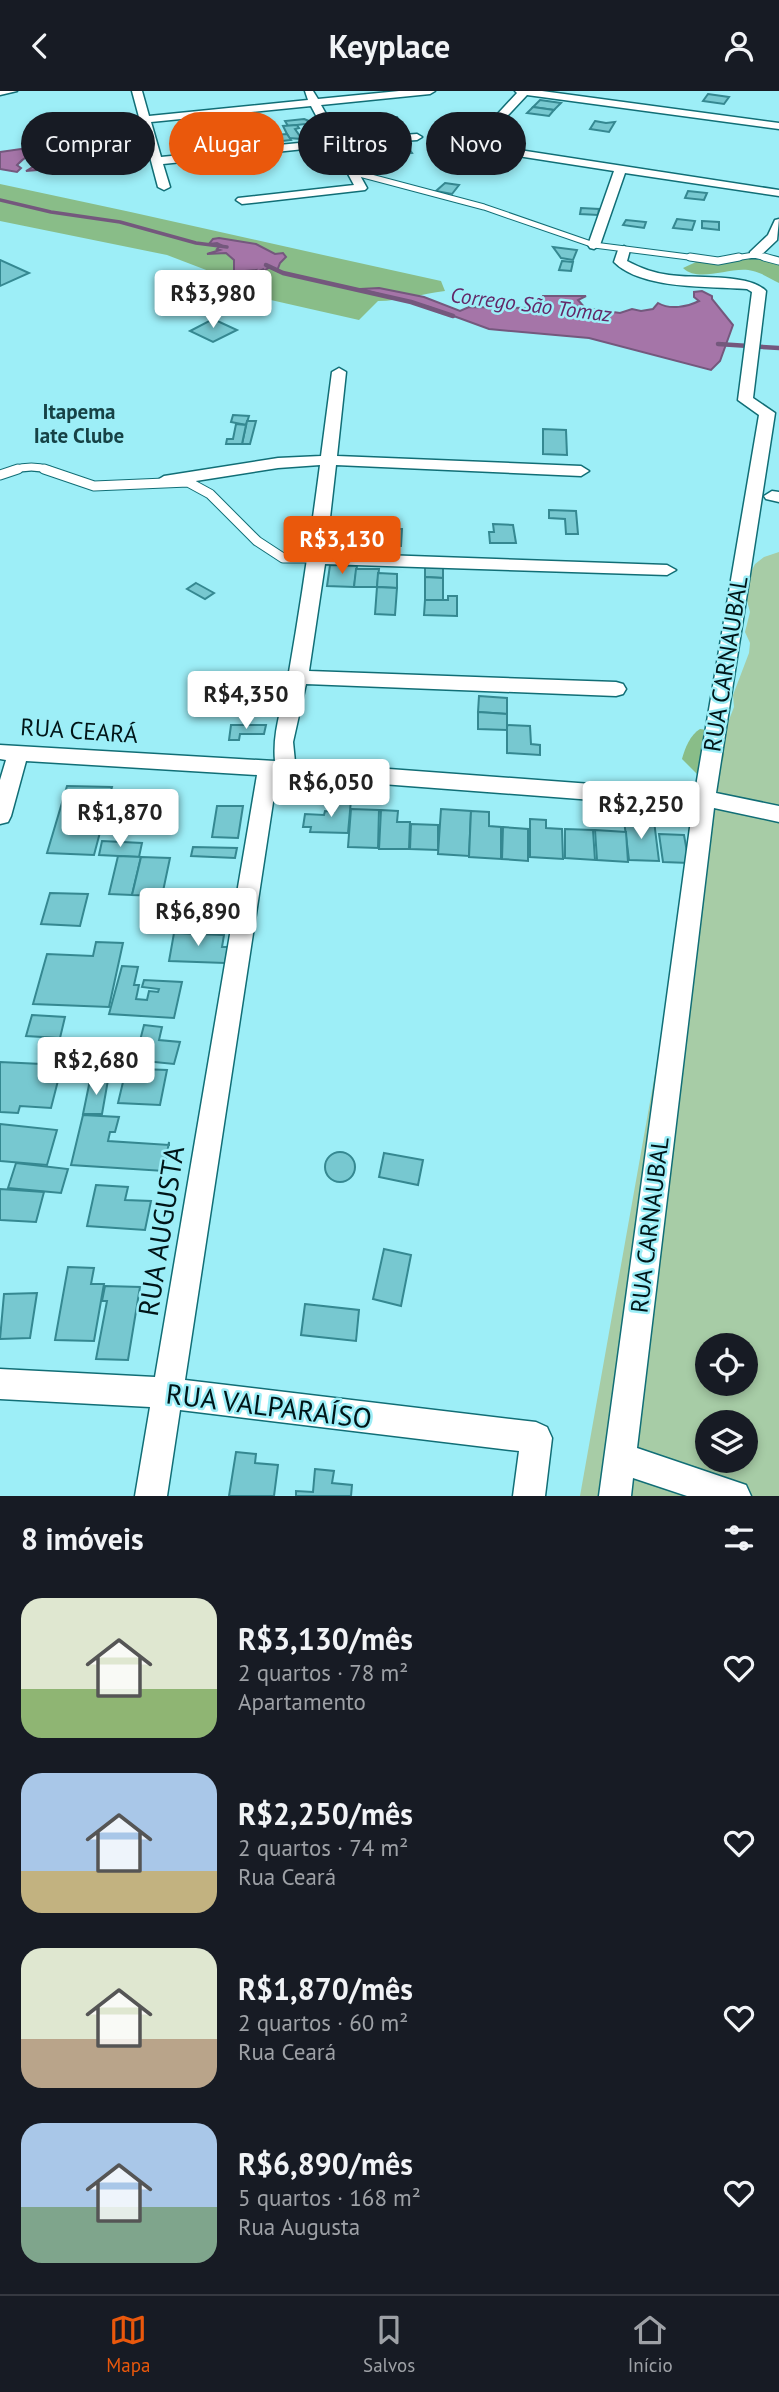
<!DOCTYPE html>
<html lang="pt">
<head>
<meta charset="utf-8">
<style>
  :root { --surface:#171b24; --page:#242831; --text:#f1f3f6; --muted:#9ea1a6; --line:#363941; --accent:#ea580c }
  body { margin:0; font-family:"PT Sans",sans-serif; background:var(--page); color:var(--text); height:100vh; display:flex; flex-direction:column; font-size:26px; white-space:nowrap }
  * { box-sizing:border-box; margin:0 }
  p { font-size:23px; color:var(--muted) }
  .icon { flex:none; width:38px; height:38px; fill:none; stroke:currentColor; stroke-width:2; stroke-linecap:round; stroke-linejoin:round }
  .map { position:relative; height:1405px; overflow:hidden }
  .sheet { display:flex; flex-direction:column; background:var(--surface); flex:1 }
  .sheet>* { flex:none }
  .top-card { position:absolute; left:21px; top:21px; width:738px; height:63px; display:flex; gap:14px }
  .controls { position:absolute; left:695px; top:1242px; display:grid; gap:14px }
  .controls a { display:grid; place-items:center; width:63px; height:63px; border-radius:50%; background:var(--surface); box-shadow:0 4px 10px #0003; font-size:35px }
  .price { position:absolute; translate:-50% -60px; padding:0 16px; border-radius:7px; background:#fff; color:#222; font-size:23px; line-height:46px; filter:drop-shadow(0 2px 4px #0008) }
  .price::after { content:''; position:absolute; left:50%; top:42px; width:21px; height:16px; margin-left:-10px; background:inherit; clip-path:polygon(0 0,100% 0,50% 100%) }
  .price.current { background:var(--accent); color:#fff }
  ul { padding:0; list-style:none }
  li { display:flex; align-items:center; gap:21px; height:175px; padding:0 21px }
  li span { display:grid; place-items:center; flex:none; width:196px; height:140px; border-radius:21px; color:#555 }
  li>.icon { margin-inline-start:auto }
  span .icon { width:84px; height:84px; fill:#fffc; stroke-width:1 }
  li b { font-size:30px }
  h2 { display:flex; justify-content:space-between; align-items:center; height:84px; padding:0 21px; font-size:30px }
  .pill { padding:0 24px; border-radius:32px; background:var(--surface); box-shadow:0 4px 10px #0003; font-size:24px; line-height:63px }
  .pill.current { background:var(--accent); color:#fff }
  header { display:flex; justify-content:space-between; align-items:center; height:91px; padding:0 21px; background:var(--surface); font-size:32px; font-weight:600 }
  .tab-bar { display:flex; justify-content:space-around; align-items:center; height:98px; border-top:2px solid var(--line); background:var(--surface); font-size:19px; color:var(--muted) }
  .tab-bar a { display:grid; justify-items:center; gap:4px }
  .tab-bar .current { color:var(--accent) }
  .map>svg:first-child { display:block }
  .green { fill:#a7cca6; fill-rule:evenodd }
  .forest { fill:#89bd88 }
  .water { fill:#a575a8; stroke:#74587d; stroke-width:2 }
  .lines { fill:none; stroke-linecap:round; stroke-linejoin:round }
  .stream-far1 { stroke:#74587d; stroke-width:3.5 }
  .stream { stroke:#74587d; stroke-width:4.5 }
  .building { fill:#77c8d0; stroke:#358891; stroke-width:2 }
  .service-far2-casing { stroke:#116e76; stroke-width:7 }
  .service-far1-casing { stroke:#116e76; stroke-width:9 }
  .service-casing { stroke:#116e76; stroke-width:11 }
  .minor-casing { stroke:#116e76; stroke-width:3 }
  .service-far2 { stroke:#fff; stroke-width:5 }
  .service-far1 { stroke:#fff; stroke-width:7 }
  .service { stroke:#fff; stroke-width:9 }
  .minor { fill:#fff; fill-rule:evenodd }
  .labels { text-anchor:middle; stroke-width:5; stroke-linejoin:round; paint-order:stroke }
  .far-water-label { font-size:21px; font-style:italic; fill:#632767; stroke:#9deef7 }
  .far-neighbourhood-label { font-size:21px; font-weight:bold; fill:#164246; stroke:#9deef7 }
  .street-label { font-size:24px; fill:#001518; stroke:#9deef7 }
  .near-street-label { font-size:28px; fill:#001518; stroke:#9deef7 }
</style>
</head>
<body>
<header><svg class="icon" aria-label="back" viewBox="0 0 24 24"><path d="M15 5l-7 7 7 7"/></svg>Keyplace<svg class="icon" aria-label="person" viewBox="0 0 24 24"><circle cx="12" cy="8" r="4"/><path d="M4 21q1-7 8-7t8 7"/></svg></header>
<div class="map">
<svg width="779" height="1405" viewBox="0 0 779 1405">
  <rect width="100%" height="100%" fill="#9deef7"/>
  <!-- green -->
  <path class="green" d="M779,461V1405H580L691,780L725,639L734,616L733,604L749,562L750,552L745,541L750,521L747,510L751,481L755,473L764,466ZM707,1255H746V1293H707ZM707,1332H746V1370H707Z"/>
  <!-- forest -->
  <g class="forest">
    <path d="M0,93C148,124 294,158 441,190L445,200C421,203 401,210 378,210L359,229L262,207L214,182L167,164L0,130Z"/>
    <path d="M752,167L779,173V192C771,188 762,182 753,180C732,174 700,193 683,177L696,171Z"/>
    <path d="M700,638L708,639C729,658 731,669 705,685L697,683L682,668C685,657 690,644 700,638Z"/>
  </g>
  <!-- water -->
  <g class="water">
    <path d="M49,54L59,58L68,68L60,77L26,80L46,68L47,62C36,61 25,65 17,74L21,77L17,81L0,78V61Z"/>
    <polygon points="219,147 256,153 275,163 283,162 286,166 280,172 277,180 270,176 255,186 264,178 254,182 256,179 234,181 234,169 226,162 207,163 220,159 217,158 221,154 217,152 209,153 213,148"/>
    <path d="M379,197L424,206L460,220L469,216L531,217L539,213L543,205H586L578,209L585,217L620,222L632,218L641,220L653,218L658,212C670,219 687,216 699,210L694,206V201L702,200L712,205V208L733,234L720,270L711,279L589,247L489,238L429,216L360,198Z"/>
  </g>
  <g class="lines">
    <!-- stream-far1 -->
    <polyline class="stream-far1" points="0,109 51,121 120,131 196,152 227,156"/>
    <!-- stream -->
    <g class="stream">
      <polyline points="266,174 283,182 411,211 453,225"/>
      <polyline points="718,253 779,257"/>
    </g>
  </g>
  <!-- building -->
  <g class="building">
    <polygon points="708,3 729,6 724,13 703,10"/>
    <polygon points="540,9 561,12 554,19 533,16"/>
    <polygon points="533,16 554,19 549,25 527,22"/>
    <polygon points="397,26 404,37 394,38 387,27"/>
    <polygon points="386,27 391,38 382,39 373,28"/>
    <polygon points="304,28 314,32 288,35 285,30"/>
    <polygon points="595,30 606,32 615,31 609,41 590,38"/>
    <polygon points="211,32 213,36 220,35 222,40 201,42 198,33"/>
    <polygon points="297,34 299,37 295,38 302,48 289,47 283,35"/>
    <polygon points="258,36 265,53 253,54 248,43 255,42 246,37"/>
    <polygon points="459,40 468,42 466,44 481,43 477,48 452,47"/>
    <polygon points="247,42 252,53 239,54 234,43"/>
    <polygon points="287,43 291,49 265,52 262,45"/>
    <polygon points="223,46 228,56 215,57 212,47"/>
    <polygon points="212,49 216,58 203,60 200,50"/>
    <polygon points="404,51 412,62 398,64 390,52"/>
    <polygon points="330,58 342,76 319,79 317,74 329,73 322,62 307,64 305,60"/>
    <polygon points="461,71 473,72 464,82 452,81"/>
    <polygon points="445,92 459,94 452,103 436,100"/>
    <polygon points="688,100 707,102 704,109 685,107"/>
    <polygon points="581,117 599,118 598,124 580,123"/>
    <polygon points="677,128 695,130 692,139 673,137"/>
    <polygon points="626,129 646,131 644,137 623,134"/>
    <polygon points="702,130 719,131 719,139 702,137"/>
    <polygon points="553,156 577,159 573,169 561,167"/>
    <polygon points="0,169 29,182 0,195"/>
    <polygon points="562,170 573,171 571,180 559,179"/>
    <polygon points="213,228 237,239 213,251 190,240"/>
    <polygon points="233,324 249,325 246,334 231,331"/>
    <polygon points="247,330 256,330 250,353 242,353"/>
    <polygon points="236,333 246,334 242,353 226,353 227,348 233,348"/>
    <polygon points="543,338 566,339 567,364 543,363"/>
    <polygon points="549,419 576,420 578,443 566,443 565,428 549,427"/>
    <polygon points="493,433 513,434 516,452 490,452 489,441 494,441"/>
    <polygon points="335,436 393,438 392,455 333,454"/>
    <polygon points="393,438 402,438 401,455 392,455"/>
    <polygon points="330,474 357,475 354,496 327,495"/>
    <polygon points="425,475 443,476 443,487 425,486"/>
    <polygon points="356,478 379,478 377,496 354,496"/>
    <polygon points="378,482 397,483 397,497 377,496"/>
    <polygon points="425,486 443,487 443,509 425,509"/>
    <polygon points="196,492 214,502 205,508 187,498"/>
    <polygon points="377,496 397,497 395,524 375,523"/>
    <polygon points="448,505 457,505 457,525 424,524 425,509 448,509"/>
    <polygon points="479,605 507,607 507,623 478,621"/>
    <polygon points="478,621 507,623 507,639 478,638"/>
    <polygon points="231,634 266,634 264,643 240,643 239,649 229,649"/>
    <polygon points="507,634 530,635 531,653 540,654 540,664 507,662"/>
    <polygon points="67,695 112,696 94,764 47,762"/>
    <polygon points="125,704 151,705 143,739 117,738"/>
    <polygon points="335,708 351,709 348,742 310,741 311,736 303,736 305,723 324,724 325,720 334,721"/>
    <polygon points="217,715 243,715 238,747 212,746"/>
    <polygon points="351,718 379,719 378,757 348,756"/>
    <polygon points="441,718 471,720 469,765 438,763"/>
    <polygon points="381,719 398,720 397,731 410,731 409,758 379,758"/>
    <polygon points="471,720 489,721 489,735 501,736 501,768 469,766"/>
    <polygon points="609,720 622,720 624,732 611,731"/>
    <polygon points="530,728 546,729 546,737 562,738 563,768 530,766"/>
    <polygon points="624,729 654,730 659,770 629,769"/>
    <polygon points="411,733 438,734 438,759 410,758"/>
    <polygon points="503,736 528,738 528,770 502,768"/>
    <polygon points="565,738 593,739 595,769 565,767"/>
    <polygon points="595,739 626,741 628,771 597,769"/>
    <polygon points="659,743 684,744 689,772 663,771"/>
    <polygon points="102,750 142,752 139,766 99,764"/>
    <polygon points="193,756 237,757 235,767 191,765"/>
    <polygon points="118,765 141,766 132,804 109,803"/>
    <polygon points="141,766 170,767 162,805 132,804"/>
    <polygon points="50,802 88,803 80,835 41,833"/>
    <polygon points="173,830 225,832 223,844 171,842"/>
    <polygon points="174,842 224,844 222,856 228,856 225,872 169,870"/>
    <polygon points="96,851 123,852 109,916 33,913 47,863 93,865"/>
    <polygon points="122,875 138,876 134,894 139,894 136,908 147,909 149,900 158,901 159,898 142,896 144,889 182,891 174,927 109,923"/>
    <polygon points="32,924 65,926 60,947 26,945"/>
    <polygon points="144,934 162,936 159,949 180,951 174,973 135,969"/>
    <polygon points="0,971 62,974 51,1017 20,1015 18,1022 0,1021"/>
    <polygon points="112,977 167,979 160,1014 118,1012 123,991 109,991"/>
    <polygon points="90,989 108,989 102,1023 83,1023"/>
    <polygon points="83,1024 119,1026 115,1041 110,1041 108,1050 169,1054 169,1051 164,1080 71,1074"/>
    <polygon points="0,1033 57,1039 47,1074 0,1070"/>
    <circle cx="340" cy="1076" r="15"/>
    <polygon points="384,1062 423,1069 418,1094 379,1086"/>
    <polygon points="16,1072 68,1078 61,1102 8,1097"/>
    <polygon points="96,1094 128,1096 125,1109 151,1110 145,1139 87,1135"/>
    <polygon points="0,1098 44,1101 36,1131 0,1129"/>
    <polygon points="384,1158 411,1164 401,1215 373,1208"/>
    <polygon points="68,1176 94,1177 91,1193 104,1193 94,1250 55,1249"/>
    <polygon points="105,1195 140,1196 128,1269 96,1268 107,1210 102,1210"/>
    <polygon points="37,1202 30,1247 0,1248 4,1203"/>
    <polygon points="305,1213 359,1219 356,1250 301,1244"/>
    <polygon points="236,1361 256,1363 255,1372 278,1374 274,1405 229,1405"/>
    <polygon points="315,1378 334,1380 332,1392 352,1394 351,1405 296,1405 296,1400 313,1401"/>
  </g>
  <g class="lines">
    <defs>
      <g id="service-far2">
        <polyline points="352,81 484,116 594,154 704,168"/>
        <polyline points="729,168 754,164 771,168"/>
      </g>
      <g id="service-far1">
        <polyline points="690,166 718,170 739,166"/>
        <polyline points="764,166 779,170"/>
        <path d="M13,379C26,375 37,375 49,379"/>
      </g>
      <g id="service">
        <polyline points="44,378 94,395 188,391 210,403 257,450 283,467 317,467"/>
        <polyline points="0,384 18,378"/>
      </g>
      <g id="minor">
        <polygon points="0,0 17,0 0,4"/>
        <path d="M132,0H142L149,25L308,9L305,0H313L318,8L399,0H435L430,3L321,14L340,48L417,43L422,46L417,49L343,54L367,97L365,99L242,113L236,109L238,107L354,94L333,55L163,73L170,96L164,99L158,96L141,32L65,39L60,36L65,33L139,26ZM311,15L329,49L161,66L151,31Z"/>
        <polygon points="515,0 542,0 779,32 779,38 527,4 481,53 779,99 779,105 625,82 600,154 594,158 590,157 588,154 614,80 473,58 468,55 517,2"/>
        <polygon points="779,128 777,149 758,167 750,167 750,161 768,144 775,129"/>
        <path d="M624,155L630,159L627,170C640,177 654,182 669,184C694,188 749,182 766,200L753,307L775,322L716,702L779,715V731L714,717L637,1357L746,1394L751,1405H687L633,1387L631,1405H599L694,707L759,324L738,309L752,201L747,198C709,195 642,199 614,171L618,159Z"/>
        <path d="M339,277L346,281L337,365L581,375L589,380L581,385L336,374L326,462L667,474L676,479L667,484L325,473L309,580L616,591L623,593L626,598L623,603L616,605L306,593L293,651L295,671L658,698L665,700L669,706L665,712L658,714L277,685L185,1289L536,1331L547,1336L552,1347L545,1405H513L519,1360L180,1319L167,1405H135L150,1316L0,1308V1278L155,1286L257,684L26,670L11,725L8,731L0,733V689L6,669L0,668V654L275,670C272,639 284,611 289,581C301,512 311,443 320,374L278,377L164,395L156,390L164,385L278,367L321,365L332,281Z"/>
        <polygon points="772,400 779,401 779,411 766,408 764,405"/>
      </g>
    </defs>
    <!-- service-far2 casing -->
    <use href="#service-far2" class="service-far2-casing"/>
    <!-- service-far1 casing -->
    <use href="#service-far1" class="service-far1-casing"/>
    <!-- service casing -->
    <use href="#service" class="service-casing"/>
    <!-- minor casing -->
    <use href="#minor" class="minor-casing"/>
    <!-- service-far2 -->
    <use href="#service-far2" class="service-far2"/>
    <!-- service-far1 -->
    <use href="#service-far1" class="service-far1"/>
    <!-- service -->
    <use href="#service" class="service"/>
    <!-- minor -->
    <use href="#minor" class="minor"/>
  </g>
  <g class="labels">
    <!-- far-water labels -->
    <g class="far-water-label">
      <text transform="translate(531 214) rotate(7)" y="7">Corrego São Tomaz</text>
    </g>
    <!-- far-neighbourhood labels -->
    <g class="far-neighbourhood-label">
      <text x="79" y="328">Itapema<tspan x="79" dy="24">Iate Clube</tspan></text>
    </g>
    <!-- street labels -->
    <g class="street-label">
      <text transform="translate(726 573) rotate(-81)" y="8">RUA CARNAUBAL</text>
      <text transform="translate(79 640) rotate(4)" y="8">RUA CEARÁ</text>
      <text transform="translate(650 1134) rotate(-83)" y="8">RUA CARNAUBAL</text>
    </g>
    <!-- near-street labels -->
    <g class="near-street-label">
      <text transform="translate(161 1140) rotate(-81)" y="10">RUA AUGUSTA</text>
      <text transform="translate(269 1315) rotate(7)" y="10">RUA VALPARAÍSO</text>
    </g>
  </g>
</svg>
<div class="controls">
<a><svg class="icon" aria-label="locate" viewBox="0 0 24 24"><circle cx="12" cy="12" r="6"/><path d="M12 2v4M12 18v4M2 12h4M18 12h4"/></svg></a>
<a><svg class="icon" aria-label="layers" viewBox="0 0 24 24"><path d="M12 4l9 5-9 5-9-5zM3 14l9 5 9-5"/></svg></a>
</div>
<b class="price" style="left:213px;top:239px">R$3,980</b>
<b class="price current" style="left:342px;top:485px">R$3,130</b>
<b class="price" style="left:246px;top:640px">R$4,350</b>
<b class="price" style="left:331px;top:728px">R$6,050</b>
<b class="price" style="left:641px;top:750px">R$2,250</b>
<b class="price" style="left:120px;top:758px">R$1,870</b>
<b class="price" style="left:198px;top:857px">R$6,890</b>
<b class="price" style="left:96px;top:1006px">R$2,680</b>
<div class="top-card">
<a class="pill">Comprar</a>
<a class="pill current">Alugar</a>
<a class="pill">Filtros</a>
<a class="pill">Novo</a>
</div>
</div>
<section class="sheet">
<h2>8 imóveis<svg class="icon" aria-label="filters" viewBox="0 0 24 24"><path d="M4 7h16M4 17h16"/><circle cx="9" cy="7" r="2"/><circle cx="15" cy="17" r="2"/></svg></h2>
<ul>
<li><span style="background:linear-gradient(#dfe7d0 65%,#8fb573 0)"><svg class="icon" aria-label="home" viewBox="0 0 24 24"><path d="M3 11l9-7 9 7M6 9v11h12V9"/></svg></span><div><b>R$3,130/mês</b><p>2 quartos · 78 m²</p><p>Apartamento</p></div><svg class="icon" aria-label="heart" viewBox="0 0 24 24"><path d="M12 20l-8-8c-3-5 5-10 8-4 3-6 11-1 8 4z"/></svg></li>
<li><span style="background:linear-gradient(#a9c7e8 70%,#c2b280 0)"><svg class="icon" aria-label="home" viewBox="0 0 24 24"><path d="M3 11l9-7 9 7M6 9v11h12V9"/></svg></span><div><b>R$2,250/mês</b><p>2 quartos · 74 m²</p><p>Rua Ceará</p></div><svg class="icon" aria-label="heart" viewBox="0 0 24 24"><path d="M12 20l-8-8c-3-5 5-10 8-4 3-6 11-1 8 4z"/></svg></li>
<li><span style="background:linear-gradient(#dfe7d0 65%,#b9a48a 0)"><svg class="icon" aria-label="home" viewBox="0 0 24 24"><path d="M3 11l9-7 9 7M6 9v11h12V9"/></svg></span><div><b>R$1,870/mês</b><p>2 quartos · 60 m²</p><p>Rua Ceará</p></div><svg class="icon" aria-label="heart" viewBox="0 0 24 24"><path d="M12 20l-8-8c-3-5 5-10 8-4 3-6 11-1 8 4z"/></svg></li>
<li><span style="background:linear-gradient(#a9c7e8 60%,#7fa58c 0)"><svg class="icon" aria-label="home" viewBox="0 0 24 24"><path d="M3 11l9-7 9 7M6 9v11h12V9"/></svg></span><div><b>R$6,890/mês</b><p>5 quartos · 168 m²</p><p>Rua Augusta</p></div><svg class="icon" aria-label="heart" viewBox="0 0 24 24"><path d="M12 20l-8-8c-3-5 5-10 8-4 3-6 11-1 8 4z"/></svg></li>
</ul>
</section>
<nav class="tab-bar">
<a class="current"><svg class="icon" aria-label="map" viewBox="0 0 24 24"><path d="M3 6l6-2 6 2 6-2v14l-6 2-6-2-6 2zM9 4v14M15 6v14"/></svg>Mapa</a>
<a><svg class="icon" aria-label="saved" viewBox="0 0 24 24"><path d="M7 4h10v16l-5-4-5 4z"/></svg>Salvos</a>
<a><svg class="icon" aria-label="home" viewBox="0 0 24 24"><path d="M3 11l9-7 9 7M6 9v11h12V9"/></svg>Início</a>
</nav>
</body>
</html>
